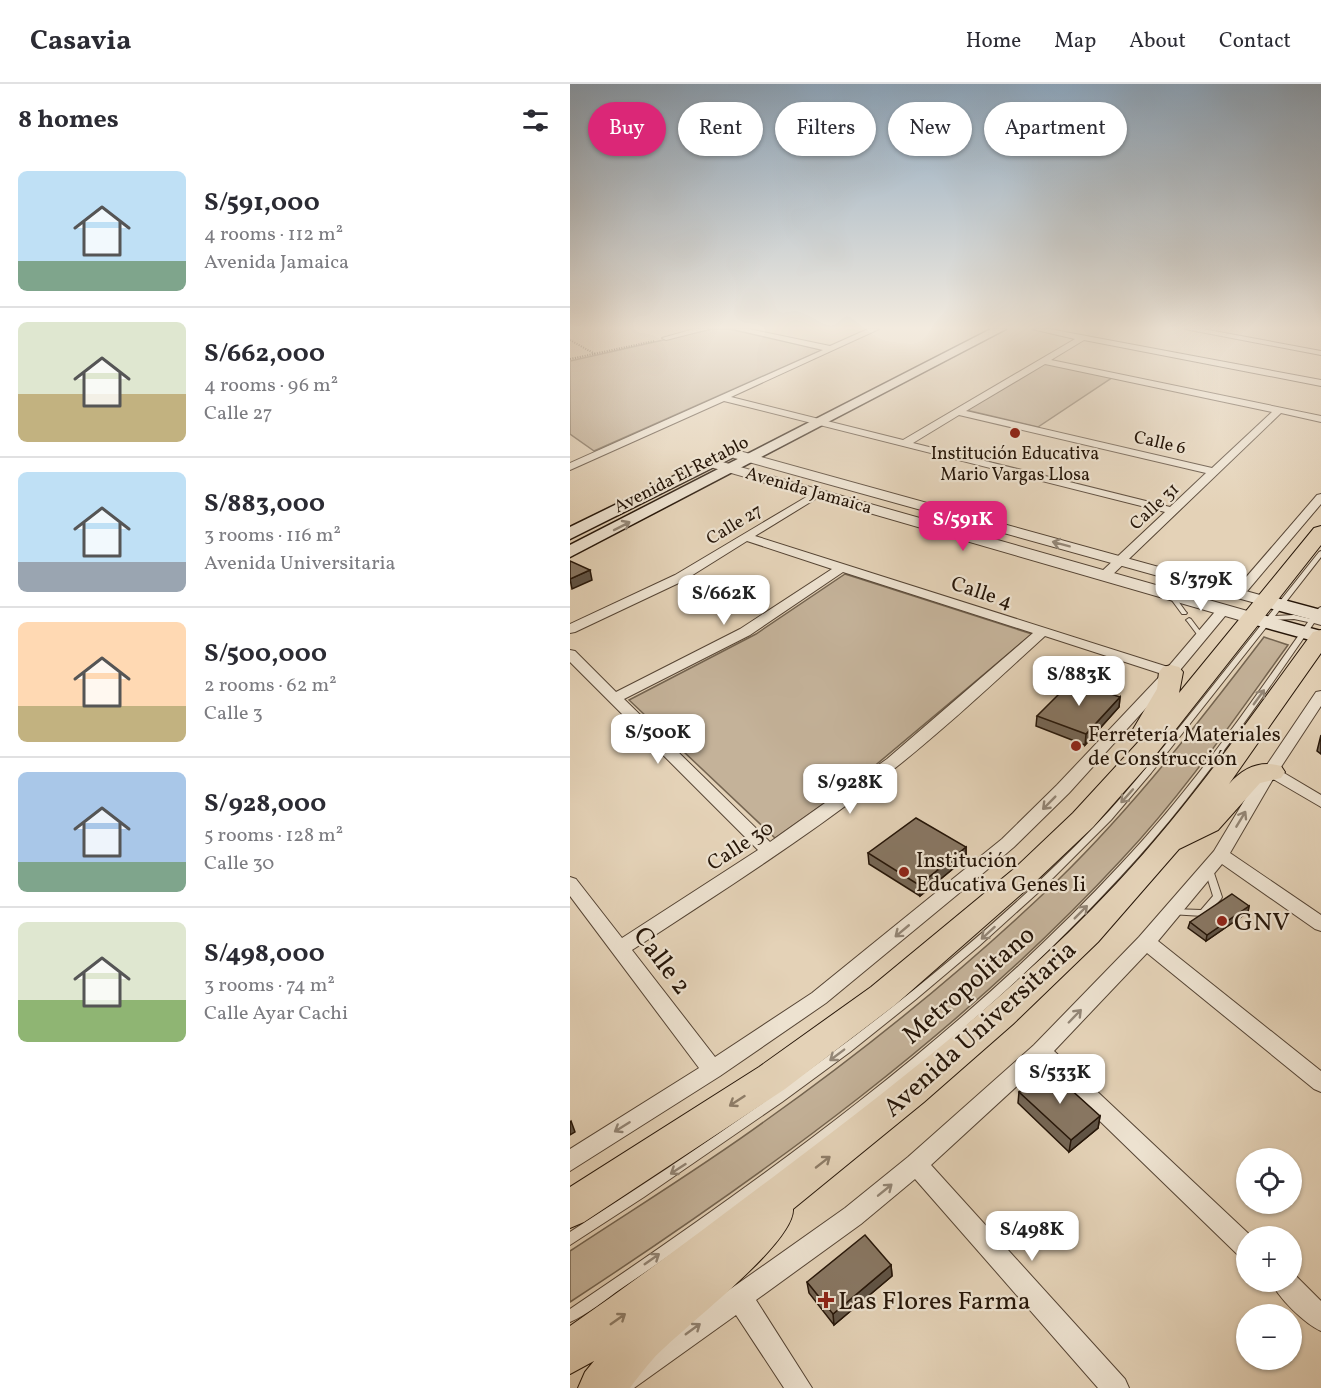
<!DOCTYPE html>
<html lang="en">
<head>
<meta charset="utf-8">
<style>
  :root { --surface:#fff; --page:#f2f2f3; --text:#2b2b33; --muted:#7c7c81; --line:#e1e1e2; --accent:#db2777 }
  body { margin:0; font-family:Vollkorn,serif; background:var(--page); color:var(--text); height:100vh; display:flex; flex-direction:column; font-size:22px; white-space:nowrap }
  * { box-sizing:border-box; margin:0 }
  p { font-size:20px; color:var(--muted) }
  .icon { flex:none; width:33px; height:33px; fill:none; stroke:currentColor; stroke-width:2; stroke-linecap:round; stroke-linejoin:round }
  .map { position:relative; flex:1; overflow:hidden }
  .panel { display:flex; flex-direction:column; background:var(--surface); width:570px }
  .panel>* { flex:none }
  .hud { position:absolute; left:18px; top:18px; width:570px; height:54px; display:flex; gap:12px }
  .buttons { position:absolute; left:666px; top:1064px; display:grid; gap:12px }
  .buttons a { display:grid; place-items:center; width:66px; height:66px; border-radius:50%; background:var(--surface); box-shadow:0 2px 4px #0004; font-size:30px }
  .price { position:absolute; translate:-50% -51px; padding:0 14px; border-radius:12px; background:#fff; color:#222; font-size:20px; line-height:39px; filter:drop-shadow(0 2px 3px #0008) }
  .price::after { content:''; position:absolute; left:50%; top:36px; width:18px; height:14px; margin-left:-9px; background:inherit; clip-path:polygon(0 0,100% 0,50% 100%) }
  .price.current { background:var(--accent); color:#fff }
  ul { padding:0; list-style:none }
  li { display:flex; align-items:center; gap:18px; height:150px; padding:0 18px }
  li+li { border-top:2px solid var(--line) }
  li span { display:grid; place-items:center; flex:none; width:168px; height:120px; border-radius:9px; color:#555 }
  li>.icon { margin-inline-start:auto }
  span .icon { width:72px; height:72px; fill:#fffc; stroke-width:1 }
  li b { font-size:26px }
  h2 { display:flex; justify-content:space-between; align-items:center; height:72px; padding:0 18px; font-size:26px }
  .pill { padding:0 21px; border-radius:27px; background:var(--surface); box-shadow:0 2px 4px #0004; font-size:21px; line-height:54px }
  .pill.current { background:var(--accent); color:#fff }
  header { display:flex; align-items:center; gap:36px; box-sizing:border-box; height:84px; padding:0 30px; background:var(--surface); border-bottom:2px solid var(--line) }
  header strong { font-size:28px }
  nav { display:flex; gap:33px; margin-inline-start:auto; font-size:21px }
  main { display:flex; flex:1; min-height:0 }
  .map>svg:first-child { display:block }
  .green { fill:#c4b299; stroke:#746450; stroke-width:1.5 }
  .lines { fill:none; stroke-linecap:round; stroke-linejoin:round }
  .service-casing { stroke:#554434; stroke-width:2 }
  .minor-casing { stroke:#554434; stroke-width:2 }
  .tertiary-casing { stroke:#554434; stroke-width:2 }
  .secondary-casing { stroke:#251508; stroke-width:3 }
  .primary-casing { stroke:#251508; stroke-width:2 }
  .path { stroke:#251508; stroke-width:2; stroke-dasharray:1 1.5; stroke-linecap:butt }
  .service { fill:#ede2d0; fill-rule:evenodd }
  .minor { fill:#ede2d0; fill-rule:evenodd }
  .tertiary { fill:#ede2d0; fill-rule:evenodd }
  .secondary { fill:#ede2d0; fill-rule:evenodd }
  .primary { fill:#e4d2b7; fill-rule:evenodd }
  .wall { fill:#756655; stroke:#251508; stroke-width:1.5 }
  .shaded-wall { fill:#5f5345; stroke:#251508; stroke-width:1.5 }
  .building { fill:#887763; stroke:#251508; stroke-width:1.5 }
  .oneway { stroke:#938676 }
  .oneway2 { stroke:#8e7d68 }
  .poi-dot { fill:#8f2418; stroke:#ede2d0; stroke-width:2 }
  .labels { text-anchor:middle; stroke-width:4.5; stroke-linejoin:round; paint-order:stroke }
  .far-street-label { font-size:18px; fill:#251508; stroke:#ede2d0 }
  .far-poi-label { font-size:18px; fill:#251508; stroke:#ede2d0 }
  .street-label { font-size:21px; fill:#251508; stroke:#ede2d0 }
  .poi-label { font-size:21px; fill:#251508; stroke:#ede2d0; text-anchor:start }
  .near-poi-label { font-size:26px; fill:#251508; stroke:#ede2d0; text-anchor:start }
  .near-street-label { font-size:26px; fill:#251508; stroke:#ede2d0 }
</style>
</head>
<body>
<header>
<strong>Casavia</strong>
<nav><a>Home</a><a>Map</a><a>About</a><a>Contact</a></nav>
</header>
<main>
<section class="panel">
<h2>8 homes<svg class="icon" aria-label="filters" viewBox="0 0 24 24"><path d="M4 7h16M4 17h16"/><circle cx="9" cy="7" r="2"/><circle cx="15" cy="17" r="2"/></svg></h2>
<ul>
<li><span style="background:linear-gradient(#bfe0f5 75%,#7fa58c 0)"><svg class="icon" aria-label="home" viewBox="0 0 24 24"><path d="M3 11l9-7 9 7M6 9v11h12V9"/></svg></span><div><b>S/591,000</b><p>4 rooms · 112 m²</p><p>Avenida Jamaica</p></div></li>
<li><span style="background:linear-gradient(#dfe7d0 60%,#c2b280 0)"><svg class="icon" aria-label="home" viewBox="0 0 24 24"><path d="M3 11l9-7 9 7M6 9v11h12V9"/></svg></span><div><b>S/662,000</b><p>4 rooms · 96 m²</p><p>Calle 27</p></div></li>
<li><span style="background:linear-gradient(#bfe0f5 75%,#9aa5b1 0)"><svg class="icon" aria-label="home" viewBox="0 0 24 24"><path d="M3 11l9-7 9 7M6 9v11h12V9"/></svg></span><div><b>S/883,000</b><p>3 rooms · 116 m²</p><p>Avenida Universitaria</p></div></li>
<li><span style="background:linear-gradient(#ffd9b3 70%,#c2b280 0)"><svg class="icon" aria-label="home" viewBox="0 0 24 24"><path d="M3 11l9-7 9 7M6 9v11h12V9"/></svg></span><div><b>S/500,000</b><p>2 rooms · 62 m²</p><p>Calle 3</p></div></li>
<li><span style="background:linear-gradient(#a9c7e8 75%,#7fa58c 0)"><svg class="icon" aria-label="home" viewBox="0 0 24 24"><path d="M3 11l9-7 9 7M6 9v11h12V9"/></svg></span><div><b>S/928,000</b><p>5 rooms · 128 m²</p><p>Calle 30</p></div></li>
<li><span style="background:linear-gradient(#dfe7d0 65%,#8fb573 0)"><svg class="icon" aria-label="home" viewBox="0 0 24 24"><path d="M3 11l9-7 9 7M6 9v11h12V9"/></svg></span><div><b>S/498,000</b><p>3 rooms · 74 m²</p><p>Calle Ayar Cachi</p></div></li>
</ul>
</section>
<div class="map">
<svg width="751" height="1304" viewBox="0 0 751 1304">
  <rect width="100%" height="100%" fill="#e4d2b7"/>
  <filter id="stains"><feTurbulence type="fractalNoise" baseFrequency=".00333" numOctaves="4"/><feColorMatrix values="0 0 0 0 .2 0 0 0 0 .09 0 0 0 0 .02 0 0 0 .5 -.17"/></filter>
  <radialGradient id="worn" r=".72"><stop offset=".6" stop-color="#630" stop-opacity="0"/><stop offset="1" stop-color="#630" stop-opacity=".3"/></radialGradient>
  <!-- green -->
  <g class="green">
    <polygon points="142,245 159,245 252,266 24,367 0,350 0,277"/>
    <polygon points="476,279 543,293 468,343 396,326"/>
    <polygon points="275,490 462,550 289,695 205,754 59,616 186,550"/>
    <path d="M694,553L718,561C665,634 614,709 552,775C392,948 197,1089 0,1218V1167C65,1124 132,1083 195,1037C298,964 397,883 488,796C564,722 630,637 694,553Z"/>
  </g>
  <g class="lines">
    <defs>
      <g id="service">
        <path d="M751,467V473L705,532L724,531L741,535L749,524L751,523V530L746,536L751,537V541L744,539C693,613 642,687 584,755C463,895 318,1012 170,1121C131,1149 92,1177 52,1204C36,1215 17,1231 0,1238V1225C196,1093 389,954 551,780C621,706 680,621 738,538L724,535L702,536L581,689L541,736L471,806L409,862L345,916L280,968L212,1018L74,1113L0,1161V1148C186,1028 370,902 525,742C555,711 582,677 609,644C656,586 702,527 749,468Z"/>
        <polygon points="601,509 603,510 616,528 617,529 616,530 612,530 598,511"/>
        <polygon points="619,534 621,535 633,551 634,552 633,553 629,553 617,537 616,536"/>
        <polygon points="639,783 642,784 643,786 652,813 651,815 636,831 633,832 600,830 598,828 600,826 603,825 631,826 643,812 635,786 636,784"/>
      </g>
      <g id="minor">
        <polygon points="124,245 139,245 96,256 92,254"/>
        <path d="M163,245H179L260,262L298,245H309L161,313L333,356L505,255L462,245H479L751,296V302L514,256L481,276L751,332V338L711,329L538,495H530V489L595,428L154,317L0,386V379L253,266ZM475,280L702,328L642,384L396,327ZM389,331L636,389L600,423L343,359Z"/>
        <polygon points="615,245 633,245 751,267 751,271"/>
        <path d="M248,406L252,407V411L185,452L598,583L649,523H659L660,526L606,591L499,709L444,763L405,796L256,919L150,992L0,1087V1065L129,984L0,812V793L6,795L52,854L188,766L0,578V566L5,567L46,608L170,545L262,485L177,457L113,497L5,548L0,549V540L105,491ZM273,488L463,549L317,675L200,758L54,615L180,551ZM475,552L592,590L487,701L432,755L242,909L145,973L62,866C145,812 228,759 306,699C365,654 420,602 475,552Z"/>
        <polygon points="751,410 751,420 673,512 665,512 663,509 665,506 747,411"/>
        <polygon points="751,607 751,622 709,686 751,711 751,723 703,695 660,769 751,831 751,847 745,845 652,780 588,857 751,987 751,1008 744,1005 577,869 484,967 681,1152 676,1152 676,1174 668,1171 471,980 361,1081 555,1295 559,1304 528,1304 345,1095 291,1140 186,1216 242,1304 214,1304 166,1231 64,1304 29,1304 33,1295 275,1124 338,1073 464,961 569,853 644,767 686,697 746,608"/>
        <path d="M722,1188L751,1217V1247C735,1240 707,1213 701,1197H722Z"/>
      </g>
      <g id="tertiary">
        <polygon points="162,365 701,514 703,517 695,522 689,520 157,372 155,369 157,366"/>
        <polygon points="142,375 688,530 690,534 688,538 676,538 137,382 135,379 137,376"/>
      </g>
      <g id="secondary">
        <polygon points="421,245 436,245 0,473 0,461"/>
        <polygon points="157,366 162,368 165,371 162,374 0,455 0,443"/>
        <polygon points="695,511 751,526 751,538 688,521 686,517 688,513"/>
        <polygon points="682,528 751,547 751,559 675,538 672,534 675,530"/>
      </g>
      <g id="primary">
        <polygon points="751,442 751,461 576,683 523,743 465,798 325,921 215,1005 14,1138 0,1144 0,1103 189,983 301,903 445,784 503,729 572,654 566,652 562,647 587,605 589,588 593,583 601,581 609,583 613,588 609,609 744,444"/>
        <path d="M751,546V569L659,700C673,684 690,676 711,682L715,688L711,694L690,699L648,746L609,765L528,858L443,940L354,1018L223,1125C225,1160 109,1246 83,1275C75,1284 67,1294 60,1304H8L15,1288L24,1277L0,1290V1242C72,1192 142,1139 211,1087C329,998 446,907 547,799C619,722 680,634 743,548Z"/>
      </g>
    </defs>
    <!-- service casing -->
    <use href="#service" class="service-casing"/>
    <!-- minor casing -->
    <use href="#minor" class="minor-casing"/>
    <!-- tertiary casing -->
    <use href="#tertiary" class="tertiary-casing"/>
    <!-- secondary casing -->
    <use href="#secondary" class="secondary-casing"/>
    <!-- primary casing -->
    <use href="#primary" class="primary-casing"/>
    <!-- path -->
    <g class="path">
      <polyline points="0,256 25,270"/>
      <polyline points="0,275 84,257"/>
    </g>
    <!-- service -->
    <use href="#service" class="service"/>
    <!-- minor -->
    <use href="#minor" class="minor"/>
    <!-- tertiary -->
    <use href="#tertiary" class="tertiary"/>
    <!-- secondary -->
    <use href="#secondary" class="secondary"/>
    <!-- primary -->
    <use href="#primary" class="primary"/>
  </g>
  <!-- wall -->
  <g class="wall">
    <polygon points="550,613 549,623 515,661 466,642 467,632"/>
    <polygon points="751,651 751,670 747,667"/>
    <polygon points="396,763 396,774 350,812 299,780 298,769"/>
    <polygon points="679,822 678,828 636,857 618,844 620,838"/>
    <polygon points="449,1008 530,1032 528,1044 499,1068 448,1019"/>
    <polygon points="321,1181 322,1192 264,1241 239,1209 237,1198"/>
  </g>
  <!-- shaded-wall -->
  <g class="shaded-wall">
    <polygon points="20,486 22,496 2,505 0,495"/>
    <polygon points="550,613 549,623 515,661 516,650"/>
    <polygon points="396,763 396,774 350,812 349,801"/>
    <polygon points="679,822 678,828 636,857 637,851"/>
    <polygon points="530,1032 528,1044 499,1068 501,1056"/>
    <polygon points="1,1037 5,1048 0,1051 0,1038"/>
    <polygon points="321,1181 322,1192 264,1241 263,1230"/>
  </g>
  <!-- building -->
  <g class="building">
    <polygon points="0,477 20,486 0,495"/>
    <polygon points="502,597 550,613 516,650 467,632"/>
    <polygon points="346,734 396,763 349,801 298,769"/>
    <polygon points="662,810 679,822 637,851 620,838"/>
    <polygon points="470,991 488,994 530,1032 501,1056 449,1008"/>
    <polygon points="295,1151 321,1181 263,1230 237,1198"/>
  </g>
  <!-- one-way arrows -->
  <defs><path id="oneway-shaft" d="M-6 0H5M1.5-3L5.5 0L1.5 3" fill="none" stroke-width="1.6" stroke-linecap="round" stroke-linejoin="round" transform="scale(1.5)"/></defs>
  <g class="oneway">
    <use href="#oneway-shaft" transform="translate(52 442) rotate(-27)"/>
    <use href="#oneway-shaft" transform="translate(491 460) rotate(-165)"/>
    <use href="#oneway-shaft" transform="translate(689 613) rotate(-54)"/>
    <use href="#oneway-shaft" transform="translate(557 712) rotate(132)"/>
    <use href="#oneway-shaft" transform="translate(479 719) rotate(135)"/>
    <use href="#oneway-shaft" transform="translate(671 735) rotate(-59)"/>
    <use href="#oneway-shaft" transform="translate(511 828) rotate(-45)"/>
    <use href="#oneway-shaft" transform="translate(332 847) rotate(140)"/>
    <use href="#oneway-shaft" transform="translate(418 849) rotate(138)"/>
    <use href="#oneway-shaft" transform="translate(505 932) rotate(-46)"/>
    <use href="#oneway-shaft" transform="translate(267 971) rotate(143)"/>
    <use href="#oneway-shaft" transform="translate(52 1043) rotate(148)"/>
    <use href="#oneway-shaft" transform="translate(108 1085) rotate(147)"/>
    <use href="#oneway-shaft" transform="translate(315 1106) rotate(-39)"/>
    <use href="#oneway-shaft" transform="translate(82 1175) rotate(-35)"/>
    <use href="#oneway-shaft" transform="translate(123 1245) rotate(-36)"/>
  </g>
  <g class="oneway2">
    <use href="#oneway-shaft" transform="translate(167 1017) rotate(147)"/>
    <use href="#oneway-shaft" transform="translate(253 1078) rotate(-38)"/>
    <use href="#oneway-shaft" transform="translate(48 1235) rotate(-35)"/>
  </g>
  <!-- sky -->
  <linearGradient id="sky" x2="0" y2="1"><stop stop-color="#8ca6bd"/><stop offset="0.57" stop-color="#f3ebdf"/><stop offset="1" stop-color="#f3ebdf" stop-opacity="0"/></linearGradient>
  <rect width="751" height="428" fill="url(#sky)"/>
  <!-- markers -->
  <g class="poi-dot">
    <circle cx="445" cy="349" r="6"/>
    <circle cx="506" cy="662" r="6"/>
    <circle cx="334" cy="788" r="6"/>
    <circle cx="652" cy="837" r="6"/>
    <path d="M253 1207h6v6h6v6h-6v6h-6v-6h-6v-6h6z"/>
  </g>
  <g class="labels">
    <!-- far-street labels -->
    <g class="far-street-label">
      <text transform="translate(590 358) rotate(13)" y="6">Calle 6</text>
      <text transform="translate(111 390) rotate(-27)" y="6">Avenida El Retablo</text>
      <text transform="translate(239 406) rotate(16)" y="6">Avenida Jamaica</text>
      <text transform="translate(584 422) rotate(-43)" y="6">Calle 31</text>
      <text transform="translate(164 440) rotate(-31)" y="6">Calle 27</text>
    </g>
    <!-- far-poi labels -->
    <g class="far-poi-label">
      <text x="445" y="375">Institución Educativa<tspan x="445" dy="21">Mario Vargas Llosa</tspan></text>
    </g>
    <!-- street labels -->
    <g class="street-label">
      <text transform="translate(412 508) rotate(18)" y="7">Calle 4</text>
      <text transform="translate(170 761) rotate(-33)" y="7">Calle 30</text>
    </g>
    <!-- poi labels -->
    <g class="poi-label">
      <text x="518" y="657">Ferretería Materiales<tspan x="518" dy="24">de Construcción</tspan></text>
      <text x="346" y="783">Institución<tspan x="346" dy="24">Educativa Genes Ii</tspan></text>
    </g>
    <!-- near-poi labels -->
    <g class="near-poi-label">
      <text x="664" y="846">GNV</text>
      <text x="268" y="1225">Las Flores Farma</text>
    </g>
    <!-- near-street labels -->
    <g class="near-street-label">
      <text transform="translate(93 876) rotate(53)" y="9">Calle 2</text>
      <text transform="translate(398 900) rotate(-41)" y="9">Metropolitano</text>
      <text transform="translate(409 944) rotate(-42)" y="9">Avenida Universitaria</text>
    </g>
  </g>
  <rect width="100%" height="100%" filter="url(#stains)"/>
  <rect width="100%" height="100%" fill="url(#worn)"/>
</svg>
<div class="buttons">
<a><svg class="icon" aria-label="locate" viewBox="0 0 24 24"><circle cx="12" cy="12" r="6"/><path d="M12 2v4M12 18v4M2 12h4M18 12h4"/></svg></a>
<a>+</a>
<a>−</a>
</div>
<b class="price current" style="left:393px;top:468px">S/591K</b>
<b class="price" style="left:631px;top:528px">S/379K</b>
<b class="price" style="left:154px;top:542px">S/662K</b>
<b class="price" style="left:509px;top:623px">S/883K</b>
<b class="price" style="left:88px;top:681px">S/500K</b>
<b class="price" style="left:280px;top:731px">S/928K</b>
<b class="price" style="left:490px;top:1021px">S/533K</b>
<b class="price" style="left:462px;top:1178px">S/498K</b>
<div class="hud">
<a class="pill current">Buy</a>
<a class="pill">Rent</a>
<a class="pill">Filters</a>
<a class="pill">New</a>
<a class="pill">Apartment</a>
</div>
</div>
</main>
</body>
</html>
